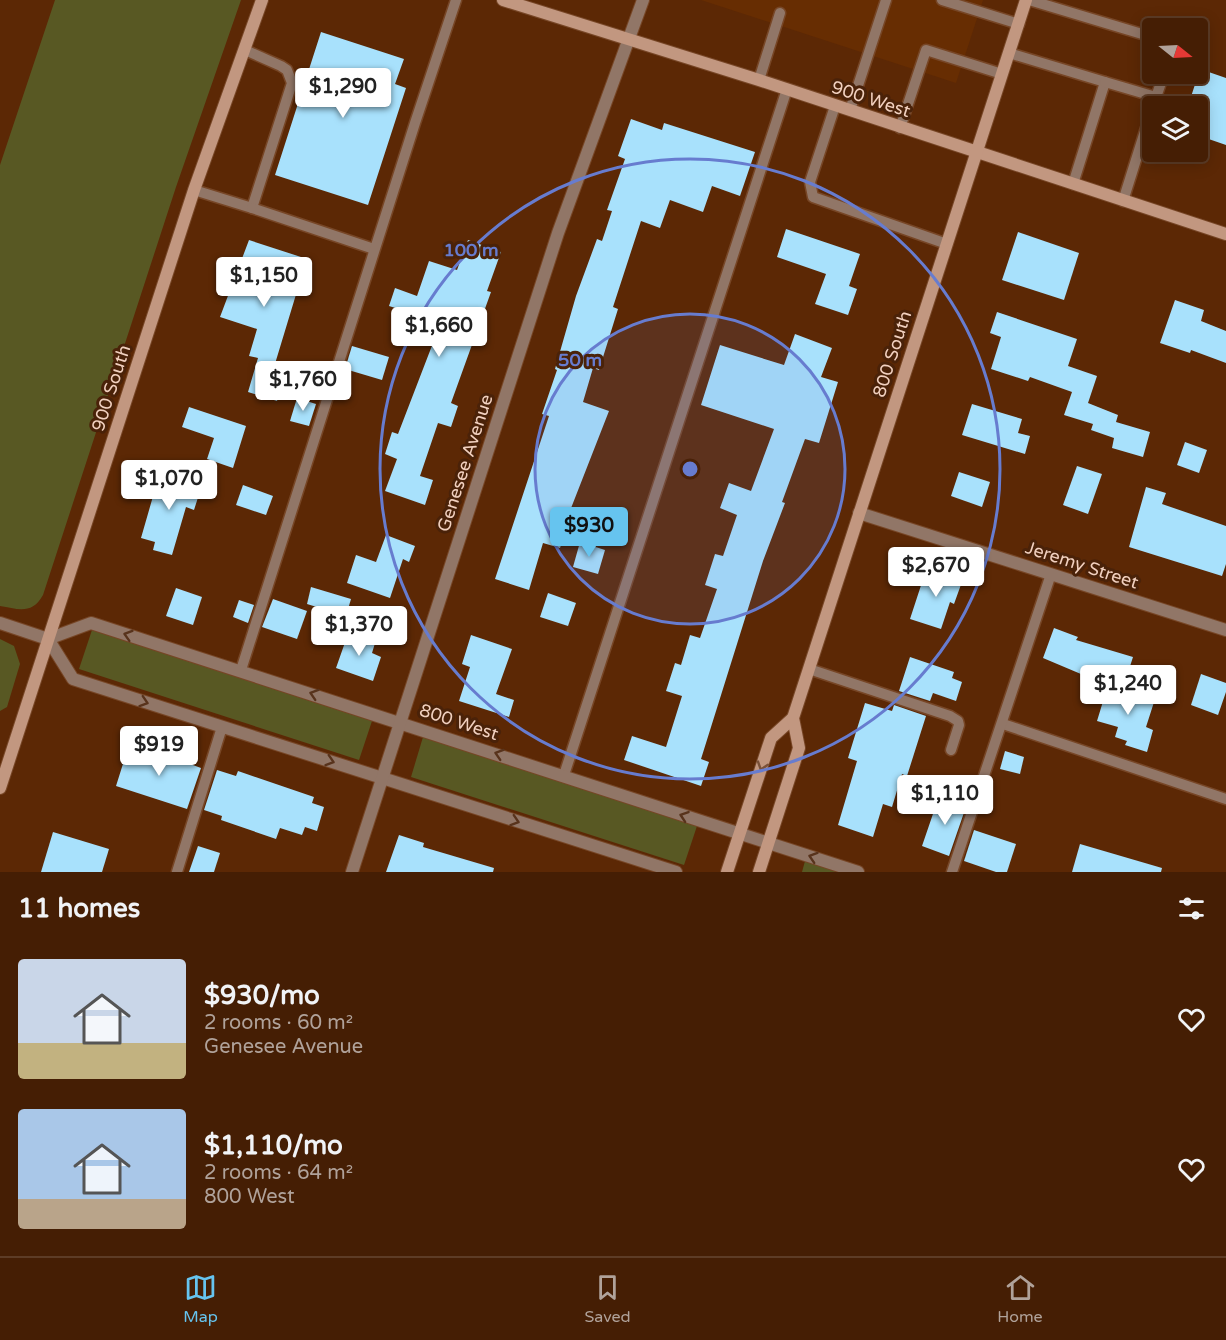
<!DOCTYPE html>
<html lang="en">
<head>
<meta charset="utf-8">
<style>
  :root { --surface:#451e04; --page:#4c270e; --text:#f1f3f6; --muted:#b0a29a; --line:#5d3c26; --accent:#66c4ef }
  body { margin:0; font-family:"Varela Round",sans-serif; background:var(--page); color:var(--text); height:100vh; display:flex; flex-direction:column; font-size:22px; white-space:nowrap }
  * { box-sizing:border-box; margin:0 }
  p { font-size:20px; color:var(--muted) }
  .icon { flex:none; width:33px; height:33px; fill:none; stroke:currentColor; stroke-width:2; stroke-linecap:round; stroke-linejoin:round }
  .map { position:relative; height:872px; overflow:hidden }
  .drawer { display:flex; flex-direction:column; background:var(--surface); flex:1 }
  .drawer>* { flex:none }
  .needle { width:39px; rotate:108deg }
  .tools { position:absolute; left:1142px; top:18px; display:grid; gap:12px }
  .tools a { display:grid; place-items:center; width:66px; height:66px; border-radius:6px; background:var(--surface); box-shadow:0 3px 15px #0003,0 0 0 2px var(--line); font-size:30px }
  .price { position:absolute; translate:-50% -51px; padding:0 14px; border-radius:6px; background:#fff; color:#222; font-size:20px; line-height:39px; filter:drop-shadow(0 2px 3px #0008) }
  .price::after { content:''; position:absolute; left:50%; top:36px; width:18px; height:14px; margin-left:-9px; background:inherit; clip-path:polygon(0 0,100% 0,50% 100%) }
  .price.on { background:var(--accent); color:#111 }
  ul { padding:0; list-style:none }
  li { display:flex; align-items:center; gap:18px; height:150px; padding:0 18px }
  li span { display:grid; place-items:center; flex:none; width:168px; height:120px; border-radius:6px; color:#555 }
  li>.icon { margin-inline-start:auto }
  span .icon { width:72px; height:72px; fill:#fffc; stroke-width:1 }
  li b { font-size:26px }
  h2 { display:flex; justify-content:space-between; align-items:center; height:72px; padding:0 18px; font-size:26px }
  .tab-bar { display:flex; justify-content:space-around; align-items:center; height:84px; border-top:2px solid var(--line); background:var(--surface); font-size:16px; color:var(--muted) }
  .tab-bar a { display:grid; justify-items:center; gap:3px }
  .tab-bar .on { color:var(--accent) }
  .map>svg:first-child { display:block }
  .built { fill:#672d02 }
  .green { fill:#585823 }
  .building { fill:#a8e1fc }
  .lines { fill:none; stroke-linecap:round; stroke-linejoin:round }
  .lane-casing { stroke:#774626; stroke-width:13 }
  .street-casing { stroke:#774626; stroke-width:14 }
  .secondary-casing { stroke:#774626; stroke-width:14 }
  .lane { stroke:#917667; stroke-width:10 }
  .street { stroke:#917667; stroke-width:12 }
  .secondary { stroke:#c29780; stroke-width:12 }
  .oneway { stroke:#58331c }
  .oneway2 { stroke:#7a5139 }
  .ring { fill:none; stroke:#677ccf; stroke-width:3 }
  .labels { text-anchor:middle; stroke-width:6; stroke-linejoin:round; paint-order:stroke }
  .street-label { font-size:18px; fill:#f1d0bf; stroke:#4a2209 }
  .centre { fill:#677ccf; stroke:#4a2209; stroke-width:3 }
  .ring-label { font-size:18px; text-anchor:middle; font-weight:bold; fill:#677ccf; stroke:#4a2209; stroke-width:6; stroke-linejoin:round; paint-order:stroke }
</style>
</head>
<body>
<div class="map">
<svg width="1226" height="872" viewBox="0 0 1226 872">
  <rect width="100%" height="100%" fill="#5c2805"/>
  <!-- built -->
  <polygon class="built" points="701,0 983,0 956,83"/>
  <!-- green -->
  <g class="green">
    <path d="M55,0H241L176,187L43,595C32,615 18,609 0,606V165Z"/>
    <polygon points="92,630 372,721 359,760 79,669"/>
    <polygon points="0,639 14,646 20,664 7,707 0,711"/>
    <polygon points="423,737 697,826 684,865 411,777"/>
    <polygon points="805,861 839,872 802,872"/>
  </g>
  <!-- building -->
  <g class="building">
    <polygon points="321,32 404,59 395,84 406,88 368,205 275,175"/>
    <polygon points="1200,69 1226,78 1226,145 1197,135 1197,106 1188,106"/>
    <polygon points="631,119 662,130 664,123 755,152 740,196 712,186 703,212 670,200 660,228 641,221 613,307 618,309 599,370 593,368 583,402 609,411 566,521 569,522 560,548 543,543 529,590 495,579 549,416 542,414 557,370 555,369 576,296 597,239 602,241 612,211 607,210 625,159 618,156"/>
    <polygon points="786,229 860,254 849,286 857,289 848,315 815,304 826,274 777,257"/>
    <polygon points="1018,232 1079,253 1064,300 1002,280"/>
    <polygon points="249,240 301,257 294,275 301,278 271,377 283,381 277,401 248,392 258,358 249,356 257,329 220,317"/>
    <polygon points="468,240 501,252 487,291 491,292 451,403 458,406 451,427 438,423 420,476 433,480 425,505 385,491 397,459 385,454 392,432 398,434 433,343 414,337 421,316 389,306 395,288 417,296 429,261 457,270"/>
    <polygon points="1175,300 1204,310 1201,321 1226,331 1226,363 1191,350 1190,353 1160,343"/>
    <polygon points="997,312 1077,339 1068,366 1097,376 1088,403 1118,415 1116,422 1150,432 1143,457 1112,448 1114,438 1091,430 1093,424 1064,415 1072,392 1030,377 1028,381 991,369 1001,337 990,333"/>
    <polygon points="795,334 832,348 821,377 838,382 819,443 805,439 782,502 785,503 763,561 701,759 709,762 701,786 624,760 632,736 666,747 682,696 666,691 675,663 681,665 690,635 700,638 717,589 705,585 715,554 723,556 737,515 720,508 729,483 751,491 774,429 701,405 720,345 784,365"/>
    <polygon points="352,346 389,357 382,380 345,369"/>
    <polygon points="297,398 316,404 309,426 290,421"/>
    <polygon points="972,404 1022,419 1018,433 1030,436 1025,454 962,435"/>
    <polygon points="189,407 246,426 233,468 207,459 214,438 182,427"/>
    <polygon points="1185,442 1207,450 1199,473 1177,465"/>
    <polygon points="1077,466 1102,474 1088,514 1063,505"/>
    <polygon points="160,472 202,485 194,510 186,507 172,555 153,550 155,542 141,538"/>
    <polygon points="959,472 990,482 982,507 951,496"/>
    <polygon points="243,485 273,496 266,515 236,505"/>
    <polygon points="1146,487 1166,493 1162,504 1226,526 1226,564 1222,576 1129,547"/>
    <polygon points="386,535 415,546 409,562 403,559 390,598 347,583 356,555 376,562"/>
    <polygon points="580,542 605,550 598,574 573,567"/>
    <polygon points="927,567 963,579 954,604 950,602 941,629 910,619"/>
    <polygon points="311,587 351,599 346,616 307,604"/>
    <polygon points="176,588 202,597 193,625 166,616"/>
    <polygon points="548,593 576,603 568,626 540,617"/>
    <polygon points="273,599 307,611 297,639 262,627"/>
    <polygon points="239,600 254,605 248,623 233,617"/>
    <polygon points="1054,628 1078,637 1076,640 1133,657 1123,688 1088,677 1043,658"/>
    <polygon points="349,631 376,640 372,653 381,657 373,681 336,668"/>
    <polygon points="471,635 512,649 496,694 514,700 509,717 459,701 470,667 462,664"/>
    <polygon points="910,657 954,672 952,678 962,682 956,701 933,693 930,701 899,691"/>
    <polygon points="1201,674 1226,683 1226,692 1218,715 1191,705"/>
    <polygon points="1108,685 1155,699 1146,727 1153,730 1147,752 1125,745 1127,741 1115,737 1118,727 1097,721"/>
    <polygon points="865,703 892,711 894,705 926,716 907,776 902,774 892,807 883,804 873,837 838,825 857,761 848,758"/>
    <polygon points="128,748 153,756 155,751 201,768 187,809 116,786"/>
    <polygon points="1005,751 1024,757 1020,774 1000,769"/>
    <polygon points="217,770 236,776 238,771 314,797 312,803 324,807 317,831 305,827 302,835 280,828 276,839 221,820 222,816 204,810"/>
    <polygon points="946,796 967,804 949,856 922,846 935,808 941,810"/>
    <polygon points="974,830 1016,844 1007,872 996,872 964,861"/>
    <polygon points="53,832 109,849 102,872 41,872"/>
    <polygon points="399,835 424,843 423,847 494,868 493,872 386,872"/>
    <polygon points="1080,844 1162,868 1161,872 1072,872"/>
    <polygon points="198,846 220,853 214,872 189,872"/>
  </g>
  <g class="lines">
    <defs>
      <g id="lane">
        <polyline points="942,0 1019,24"/>
        <polyline points="1029,0 1152,37"/>
        <polyline points="1009,53 1105,82 1073,184"/>
        <polyline points="759,80 780,13"/>
        <polyline points="1105,82 1156,97"/>
        <polyline points="1154,103 1164,74"/>
        <polyline points="835,106 810,182 813,197 947,244"/>
        <polyline points="850,110 886,0"/>
        <polyline points="900,128 926,50 1002,74"/>
        <polyline points="194,190 252,208 292,83 287,70 281,66 245,50"/>
        <polyline points="1123,201 1152,109"/>
        <polyline points="252,208 374,249"/>
        <polyline points="809,669 950,716 958,721 959,725 951,750"/>
        <polyline points="241,670 415,123 456,0"/>
        <polyline points="1003,724 1226,799"/>
        <polyline points="564,775 787,89"/>
        <polyline points="177,872 222,727"/>
        <polyline points="952,872 1051,574"/>
      </g>
      <g id="street">
        <polyline points="859,513 1226,630"/>
        <polyline points="0,623 48,639 91,623 858,872"/>
        <polyline points="48,639 73,679 676,872"/>
        <polyline points="352,872 558,233 643,0"/>
      </g>
      <g id="secondary">
        <polyline points="503,0 759,80 1226,234"/>
        <polyline points="0,788 194,190 262,0"/>
        <polyline points="727,872 771,738 793,718"/>
        <polyline points="759,872 799,748 793,718 1026,0"/>
      </g>
    </defs>
    <!-- lane casing -->
    <use href="#lane" class="lane-casing"/>
    <!-- street casing -->
    <use href="#street" class="street-casing"/>
    <!-- secondary casing -->
    <use href="#secondary" class="secondary-casing"/>
    <!-- lane -->
    <use href="#lane" class="lane"/>
    <!-- street -->
    <use href="#street" class="street"/>
    <!-- secondary -->
    <use href="#secondary" class="secondary"/>
  </g>
  <!-- one-way arrows -->
  <defs><path id="oneway-chevron" d="M-2-3.5L2.5 0L-2 3.5" fill="none" stroke-width="1.6" stroke-linecap="round" stroke-linejoin="round" transform="scale(1.5)"/></defs>
  <g class="oneway">
    <use href="#oneway-chevron" transform="translate(128 635) rotate(-163)"/>
    <use href="#oneway-chevron" transform="translate(314 694) rotate(-162)"/>
    <use href="#oneway-chevron" transform="translate(144 702) rotate(18)"/>
    <use href="#oneway-chevron" transform="translate(499 754) rotate(-162)"/>
    <use href="#oneway-chevron" transform="translate(330 761) rotate(18)"/>
    <use href="#oneway-chevron" transform="translate(684 816) rotate(-161)"/>
    <use href="#oneway-chevron" transform="translate(515 821) rotate(18)"/>
    <use href="#oneway-chevron" transform="translate(813 857) rotate(-162)"/>
  </g>
  <use class="oneway2" href="#oneway-chevron" transform="translate(762 766) rotate(108)"/>
  <!-- distance rings -->
  <circle cx="690" cy="469" r="155" fill="#677ccf" fill-opacity=".12"/>
  <g class="ring">
    <circle cx="690" cy="469" r="155"/>
    <circle cx="690" cy="469" r="310"/>
  </g>
  <g class="labels">
    <!-- street labels -->
    <g class="street-label">
      <text transform="translate(871 99) rotate(18)" y="6">900 West</text>
      <text transform="translate(892 354) rotate(-72)" y="6">800 South</text>
      <text transform="translate(111 388) rotate(-72)" y="6">900 South</text>
      <text transform="translate(465 463) rotate(-72)" y="6">Genesee Avenue</text>
      <text transform="translate(1082 565) rotate(18)" y="6">Jeremy Street</text>
      <text transform="translate(459 722) rotate(18)" y="6">800 West</text>
    </g>
  </g>
  <circle cx="690" cy="469" r="9" class="centre"/>
  <g class="ring-label">
    <text x="471" y="256">100 m</text>
    <text x="580" y="366">50 m</text>
  </g>
</svg>
<div class="tools">
<a><svg class="needle" viewBox="-14 -14 28 28"><path d="M0-13l5 13h-10z" fill="#e53935"/><path d="M0 13l5-13h-10z" fill="#b0a29a"/></svg></a>
<a><svg class="icon" aria-label="layers" viewBox="0 0 24 24"><path d="M12 4l9 5-9 5-9-5zM3 14l9 5 9-5"/></svg></a>
</div>
<b class="price" style="left:343px;top:119px">$1,290</b>
<b class="price" style="left:264px;top:308px">$1,150</b>
<b class="price" style="left:439px;top:358px">$1,660</b>
<b class="price" style="left:303px;top:412px">$1,760</b>
<b class="price" style="left:169px;top:511px">$1,070</b>
<b class="price on" style="left:589px;top:558px">$930</b>
<b class="price" style="left:936px;top:598px">$2,670</b>
<b class="price" style="left:359px;top:657px">$1,370</b>
<b class="price" style="left:1128px;top:716px">$1,240</b>
<b class="price" style="left:159px;top:777px">$919</b>
<b class="price" style="left:945px;top:826px">$1,110</b>
</div>
<section class="drawer">
<h2>11 homes<svg class="icon" aria-label="filters" viewBox="0 0 24 24"><path d="M4 7h16M4 17h16"/><circle cx="9" cy="7" r="2"/><circle cx="15" cy="17" r="2"/></svg></h2>
<ul>
<li><span style="background:linear-gradient(#c9d6e8 70%,#c2b280 0)"><svg class="icon" aria-label="home" viewBox="0 0 24 24"><path d="M3 11l9-7 9 7M6 9v11h12V9"/></svg></span><div><b>$930/mo</b><p>2 rooms · 60 m²</p><p>Genesee Avenue</p></div><svg class="icon" aria-label="heart" viewBox="0 0 24 24"><path d="M12 20l-8-8c-3-5 5-10 8-4 3-6 11-1 8 4z"/></svg></li>
<li><span style="background:linear-gradient(#a9c7e8 75%,#b9a48a 0)"><svg class="icon" aria-label="home" viewBox="0 0 24 24"><path d="M3 11l9-7 9 7M6 9v11h12V9"/></svg></span><div><b>$1,110/mo</b><p>2 rooms · 64 m²</p><p>800 West</p></div><svg class="icon" aria-label="heart" viewBox="0 0 24 24"><path d="M12 20l-8-8c-3-5 5-10 8-4 3-6 11-1 8 4z"/></svg></li>
</ul>
</section>
<nav class="tab-bar">
<a class="on"><svg class="icon" aria-label="map" viewBox="0 0 24 24"><path d="M3 6l6-2 6 2 6-2v14l-6 2-6-2-6 2zM9 4v14M15 6v14"/></svg>Map</a>
<a><svg class="icon" aria-label="saved" viewBox="0 0 24 24"><path d="M7 4h10v16l-5-4-5 4z"/></svg>Saved</a>
<a><svg class="icon" aria-label="home" viewBox="0 0 24 24"><path d="M3 11l9-7 9 7M6 9v11h12V9"/></svg>Home</a>
</nav>
</body>
</html>
